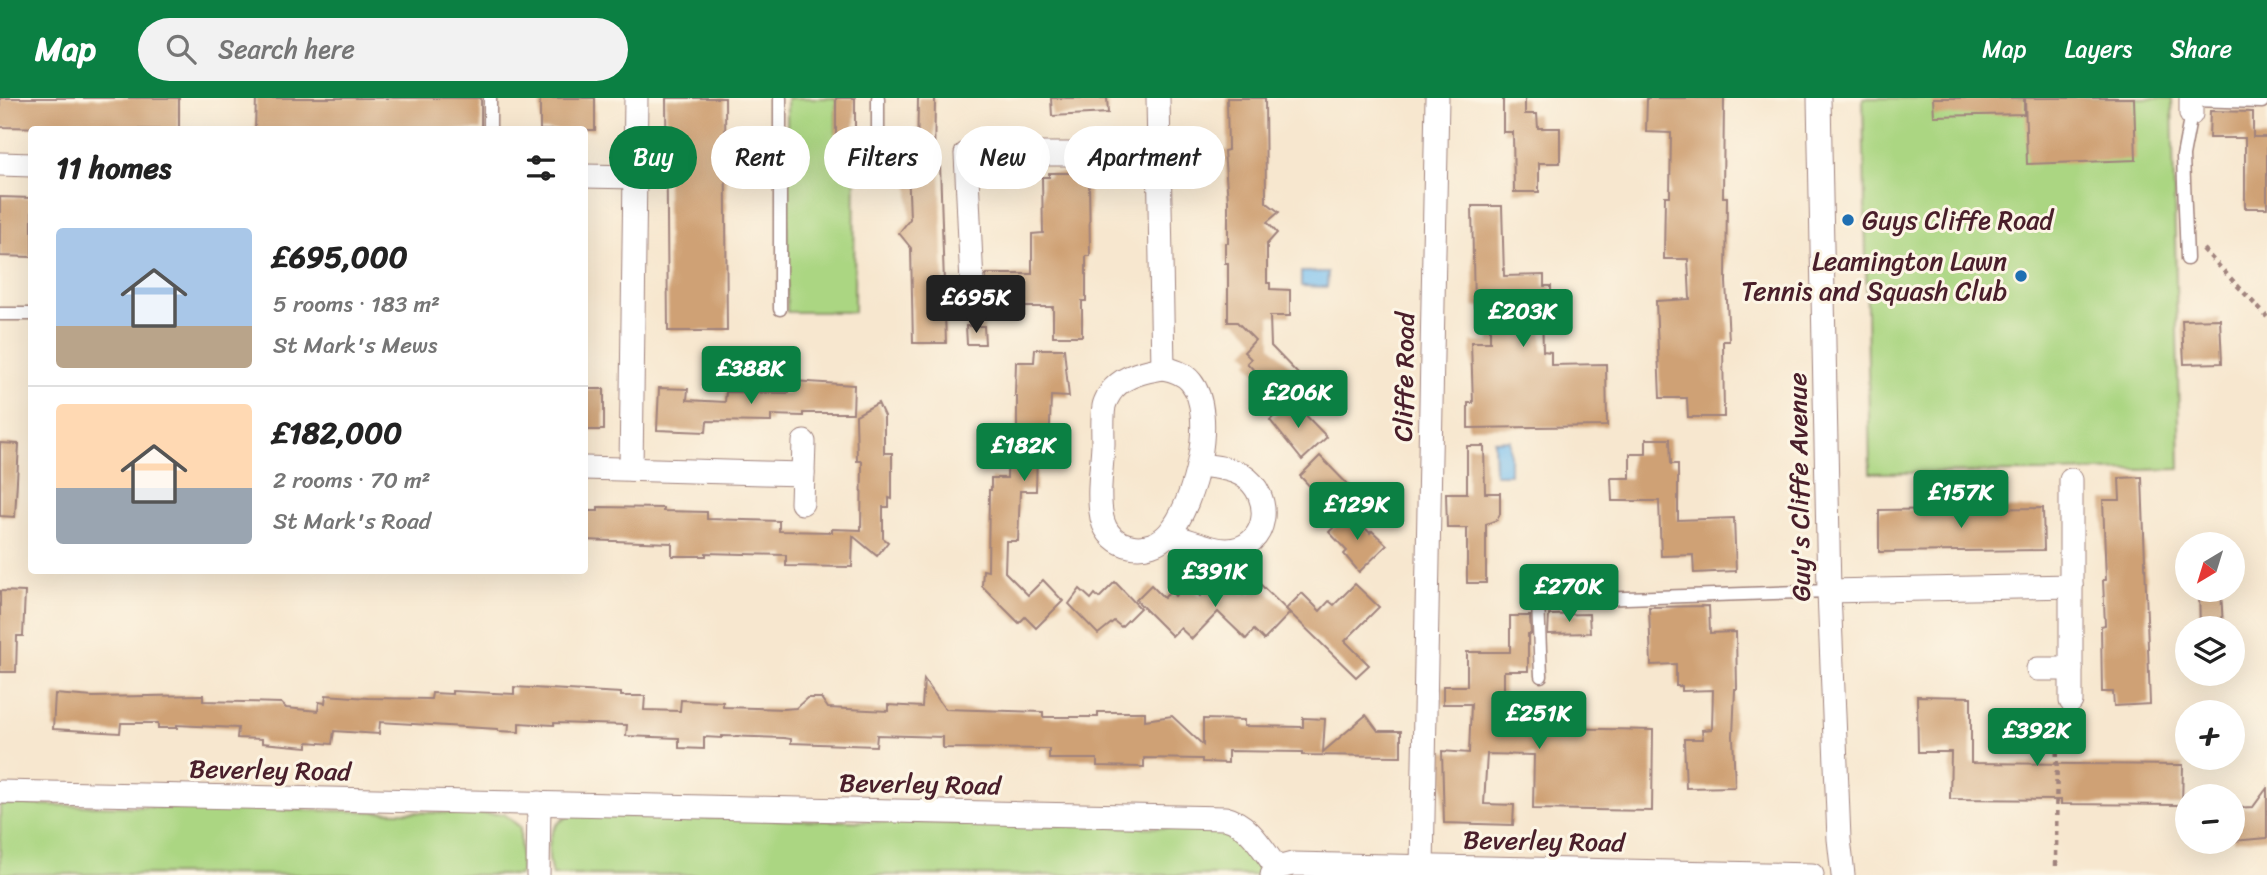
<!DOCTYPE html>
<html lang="en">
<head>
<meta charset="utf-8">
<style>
  :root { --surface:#fff; --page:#f2f2f2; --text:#222; --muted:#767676; --line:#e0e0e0; --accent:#0b8043 }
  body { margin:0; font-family:Sriracha,sans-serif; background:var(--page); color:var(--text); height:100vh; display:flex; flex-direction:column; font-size:26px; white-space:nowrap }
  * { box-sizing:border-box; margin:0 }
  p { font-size:23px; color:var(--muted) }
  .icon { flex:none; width:38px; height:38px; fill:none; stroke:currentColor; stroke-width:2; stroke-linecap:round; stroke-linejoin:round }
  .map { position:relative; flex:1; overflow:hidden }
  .details { position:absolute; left:28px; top:28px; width:560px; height:448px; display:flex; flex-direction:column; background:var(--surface); border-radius:7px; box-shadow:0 7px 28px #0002 }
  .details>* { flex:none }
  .banner { position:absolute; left:609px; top:28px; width:665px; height:63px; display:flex; gap:14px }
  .needle { width:46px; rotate:218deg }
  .controls { position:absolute; left:2175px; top:434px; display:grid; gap:14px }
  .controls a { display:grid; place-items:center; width:70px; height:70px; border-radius:50%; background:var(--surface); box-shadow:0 7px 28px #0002; font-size:35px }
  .price { position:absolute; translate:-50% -60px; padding:0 16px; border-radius:7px; background:var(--accent); color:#fff; font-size:23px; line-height:46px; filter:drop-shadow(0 2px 4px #0008) }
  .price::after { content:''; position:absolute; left:50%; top:42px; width:21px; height:16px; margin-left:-10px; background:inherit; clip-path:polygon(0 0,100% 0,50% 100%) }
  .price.selected { background:#222; color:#fff }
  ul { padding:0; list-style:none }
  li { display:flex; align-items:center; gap:21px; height:175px; padding:0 28px }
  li+li { border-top:2px solid var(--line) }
  li span { display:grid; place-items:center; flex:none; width:196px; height:140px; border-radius:7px; color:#555 }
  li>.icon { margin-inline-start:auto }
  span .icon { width:84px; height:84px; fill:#fffc; stroke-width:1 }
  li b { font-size:30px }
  h2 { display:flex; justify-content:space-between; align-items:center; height:84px; padding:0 28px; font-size:30px }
  .tag { padding:0 24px; border-radius:32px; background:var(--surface); box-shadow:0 7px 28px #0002; font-size:24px; line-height:63px }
  .tag.selected { background:var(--accent); color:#fff }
  header { display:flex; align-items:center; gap:42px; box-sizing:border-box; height:98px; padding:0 35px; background:var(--accent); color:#fff }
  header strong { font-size:33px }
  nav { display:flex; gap:38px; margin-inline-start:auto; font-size:24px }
  .search { width:490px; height:63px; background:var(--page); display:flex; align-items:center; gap:18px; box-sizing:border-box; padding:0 24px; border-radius:38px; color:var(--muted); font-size:26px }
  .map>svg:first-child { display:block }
  .green { fill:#abd682; stroke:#7a7a56; stroke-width:2 }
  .water { fill:#77bff0; stroke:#606f8e; stroke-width:2 }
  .building { fill:#cfa174 }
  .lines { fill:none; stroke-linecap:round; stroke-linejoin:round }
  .service-casing { stroke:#a0837d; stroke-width:15 }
  .minor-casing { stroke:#a0837d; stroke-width:25 }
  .path { stroke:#a0837d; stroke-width:4.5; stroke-dasharray:5 5; stroke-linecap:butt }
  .service { stroke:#fff; stroke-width:12 }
  .minor { stroke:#fff; stroke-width:23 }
  .poi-dot { fill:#1f6fb2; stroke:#fcf5e5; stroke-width:2.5 }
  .labels { text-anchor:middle; stroke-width:6; stroke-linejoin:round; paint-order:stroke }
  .poi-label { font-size:26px; fill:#4a1f2b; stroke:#fcf5e5; text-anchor:start }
  .street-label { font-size:26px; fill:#4a1f2b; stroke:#fcf5e5 }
</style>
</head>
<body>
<header>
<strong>Map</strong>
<div class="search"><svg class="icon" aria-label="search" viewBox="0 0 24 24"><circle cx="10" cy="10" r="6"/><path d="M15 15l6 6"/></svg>Search here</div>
<nav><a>Map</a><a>Layers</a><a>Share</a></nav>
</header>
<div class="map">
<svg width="2267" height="777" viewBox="0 0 2267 777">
  <rect width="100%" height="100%" fill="#fcf5e5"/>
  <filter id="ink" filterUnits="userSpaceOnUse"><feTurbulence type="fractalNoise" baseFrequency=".0143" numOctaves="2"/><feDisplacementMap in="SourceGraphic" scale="14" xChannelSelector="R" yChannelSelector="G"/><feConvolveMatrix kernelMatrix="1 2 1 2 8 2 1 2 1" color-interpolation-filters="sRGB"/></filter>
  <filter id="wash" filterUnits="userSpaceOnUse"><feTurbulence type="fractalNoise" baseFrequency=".00686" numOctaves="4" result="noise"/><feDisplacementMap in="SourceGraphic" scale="28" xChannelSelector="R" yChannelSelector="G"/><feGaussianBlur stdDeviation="1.57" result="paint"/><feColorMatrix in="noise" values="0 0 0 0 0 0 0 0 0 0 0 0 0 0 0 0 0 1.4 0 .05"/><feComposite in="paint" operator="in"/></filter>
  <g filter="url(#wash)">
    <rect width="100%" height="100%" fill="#f7e7cf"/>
    <!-- green -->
    <g class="green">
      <polygon points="787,0 836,0 836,53 855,53 854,214 787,214"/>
      <polygon points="1863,0 2172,0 2180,371 2054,374 1870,375"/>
      <polygon points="0,706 504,716 520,729 521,774 519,777 0,776"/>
      <path d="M571,717L1230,731C1245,736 1263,761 1257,777H552C546,753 546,727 571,717Z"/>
    </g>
    <!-- water -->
    <g class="water">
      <polygon points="1301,174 1328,174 1327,189 1301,188"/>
      <polygon points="1510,342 1510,376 1495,376 1494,343"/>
    </g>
    <g id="blocks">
      <!-- building -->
      <g class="building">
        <polygon points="0,0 179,0 179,32 0,29"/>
        <polygon points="256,0 481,0 481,32 255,32"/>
        <rect x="540" y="0" width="55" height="32"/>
        <polygon points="666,0 725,0 727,233 668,233"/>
        <rect x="836" y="0" width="19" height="53"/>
        <polygon points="918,0 935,0 934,66 940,66 946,245 913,245 911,150 899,135 910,121 908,67 917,67"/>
        <polygon points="1051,0 1107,0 1108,15 1052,18"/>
        <polygon points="1227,0 1265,0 1266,104 1279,114 1267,124 1277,135 1267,146 1267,185 1270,185 1270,191 1290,192 1290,218 1270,218 1271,248 1303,281 1278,307 1260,289 1265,284 1247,265 1251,261 1244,254 1255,242 1237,224 1228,224 1228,165 1225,165 1225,145 1228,145 1228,103 1224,53 1228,52"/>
        <polygon points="1503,0 1525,0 1525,16 1537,16 1538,30 1560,30 1560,65 1539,65 1539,94 1514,94 1513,34 1503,34"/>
        <polygon points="1647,0 1724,0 1723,99 1727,99 1726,184 1729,243 1723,243 1724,319 1688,319 1687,300 1660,300 1656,203 1690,201 1688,161 1664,161 1665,98 1670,98 1671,35 1646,34"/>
        <polygon points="1933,0 2024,0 2024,16 1934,18"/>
        <polygon points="2025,0 2134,0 2136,62 2027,66"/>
        <polygon points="2210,13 2253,14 2253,39 2267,39 2267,110 2245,110 2245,40 2209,40"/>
        <polygon points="1049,75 1084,75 1084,79 1089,79 1090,158 1086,158 1086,203 1082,203 1082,238 1053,238 1053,209 1025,209 1017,218 984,217 987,207 986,176 1032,176 1032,136 1043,135 1042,79 1049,79"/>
        <polygon points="0,99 32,100 32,159 0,158"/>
        <polygon points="1472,108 1502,108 1504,178 1544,177 1544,188 1551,188 1551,213 1542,213 1543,253 1551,254 1551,267 1606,266 1607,328 1468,330 1468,305 1473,305 1471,244 1490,244 1490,209 1474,209"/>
        <polygon points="2220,221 2222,265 2184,266 2182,222"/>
        <polygon points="966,228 984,228 985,246 967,246"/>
        <polygon points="1035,251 1064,251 1069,299 1051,298 1049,351 1037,351 1036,393 1020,393 1018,443 1006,443 1005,474 1028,497 1043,482 1063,503 1036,530 1025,519 1019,525 982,488 983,472 988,473 989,392 991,392 991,380 1007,380 1008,355 1013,355 1013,337 1017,337 1017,298 1015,298 1016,264 1034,264"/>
        <polygon points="793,283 854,287 853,315 803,315 803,318 771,317 771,324 707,323 706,334 657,332 659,290 688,291 687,302 725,304 726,294 789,295 789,286 793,286"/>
        <rect x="584" y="291" width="20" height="41"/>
        <polygon points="1291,302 1327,339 1302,362 1270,322"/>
        <polygon points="878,305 884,318 884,355 892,355 892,401 889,400 889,409 883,409 883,440 888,444 877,458 853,438 852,469 786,468 786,457 706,455 706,458 672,458 672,445 584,442 584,413 598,413 598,409 663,410 663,413 707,414 707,421 779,423 779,433 832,434 832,431 861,432 862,363 857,363 856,317"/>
        <polygon points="1646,341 1670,341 1671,366 1678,366 1678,422 1734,420 1736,473 1694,475 1693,457 1661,458 1659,403 1612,403 1611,380 1630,380 1630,356 1646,356"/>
        <polygon points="0,345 19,346 15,419 0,418"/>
        <polygon points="1467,348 1484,348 1485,395 1500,395 1500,416 1497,422 1486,426 1486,485 1467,485 1467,430 1447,430 1446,395 1467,395"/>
        <polygon points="1320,358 1356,395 1335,415 1300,378"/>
        <polygon points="2142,379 2150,606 2114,608 2113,594 2102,594 2101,528 2105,527 2103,482 2106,482 2103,402 2120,402 2119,380"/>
        <polygon points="2043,410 2044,452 1879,454 1879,412"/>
        <polygon points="1349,414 1370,435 1372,433 1387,447 1359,474 1344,456 1347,453 1329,434"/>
        <polygon points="1221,476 1243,496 1247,492 1251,495 1260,486 1290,515 1264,542 1254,532 1246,541 1218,514 1192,541 1180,530 1172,538 1136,502 1151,487 1164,500 1171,493 1175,498 1187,485 1200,498"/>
        <polygon points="1115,484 1140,510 1121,529 1114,523 1098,536 1069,506 1080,491 1091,501 1095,496 1099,500"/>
        <polygon points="1355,486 1379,509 1345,543 1369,567 1356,579 1286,511 1302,495 1320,513 1329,503 1334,507"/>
        <polygon points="2199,492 2221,492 2223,530 2200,530"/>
        <polygon points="0,493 25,494 23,538 17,538 16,574 0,574"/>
        <polygon points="1709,508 1710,535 1736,534 1737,591 1735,591 1733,638 1735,689 1686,690 1684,641 1703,641 1702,632 1712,631 1713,592 1682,593 1682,588 1676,588 1676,566 1651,567 1649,509"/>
        <polygon points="1589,516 1590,535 1548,536 1549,517"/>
        <polygon points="1510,518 1530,518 1531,536 1528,536 1528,573 1504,573 1504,629 1653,632 1652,713 1533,711 1534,657 1487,656 1484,706 1514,707 1513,727 1444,725 1442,653 1469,655 1471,606 1443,606 1443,588 1467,588 1467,554 1510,554"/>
        <polygon points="924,581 945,611 1043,614 1043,619 1098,619 1098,614 1145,614 1145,622 1172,618 1203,647 1203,621 1244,622 1244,628 1303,629 1303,620 1325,621 1323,654 1366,617 1378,633 1401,633 1401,658 1302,657 1302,654 1228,653 1228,665 1202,664 1202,661 1144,660 1144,669 1097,668 1097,661 1049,661 1049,651 943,650 943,639 877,637 876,648 791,645 791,641 784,640 722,638 722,640 704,639 704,651 679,650 679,640 626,638 627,627 554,625 554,627 519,625 519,634 498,633 498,631 380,624 379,636 334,633 332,646 308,644 307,649 262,645 262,641 237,640 238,630 177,627 177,630 158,630 158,625 121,625 120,635 53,631 55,596 93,599 203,597 203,603 281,605 286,610 318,613 319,604 325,605 326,597 368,600 431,601 432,595 452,596 452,593 514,596 514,589 621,595 621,598 645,598 644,612 680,613 681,602 723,604 723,609 784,611 796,610 807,600 821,600 828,610 888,613 888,607 922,609"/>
        <polygon points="1917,598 1971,599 1971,665 2183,667 2182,707 2061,706 2061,702 1950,701 1951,654 1918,654"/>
        <polygon points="2267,690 2267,740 2233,743 2233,710 2253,709"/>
      </g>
    </g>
  </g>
  <g filter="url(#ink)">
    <use href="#blocks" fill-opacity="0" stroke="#a0837d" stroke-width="2"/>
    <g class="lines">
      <defs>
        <g id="service">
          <polyline points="490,0 490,32"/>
          <polyline points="780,0 780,211"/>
          <polyline points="2191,2 2262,4"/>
          <polyline points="878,59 878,0"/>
          <polyline points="2187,161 2183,58 2191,16"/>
          <polyline points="0,216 32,216"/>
          <polyline points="1541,578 1538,503 1829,493"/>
        </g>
        <g id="minor">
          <polyline points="1158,0 1163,270"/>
          <polyline points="1819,0 1829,493 1839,741 1843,777"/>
          <polyline points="2191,0 2191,16"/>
          <polyline points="0,66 32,67"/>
          <polyline points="584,78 636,79"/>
          <polyline points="973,208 966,56 1159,56"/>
          <path d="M1163,270C1173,272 1184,275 1191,284C1217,316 1195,406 1169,435C1149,458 1109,452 1102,420C1097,397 1102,369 1103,346C1103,334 1102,320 1104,308C1105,303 1110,294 1114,290C1126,277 1146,273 1163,270Z"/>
          <polyline points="584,370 803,376"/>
          <polyline points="631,371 636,0"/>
          <polyline points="2071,382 2071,603"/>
          <polyline points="802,405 804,344"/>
          <path d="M1168,437C1187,440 1207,452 1227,452C1269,451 1275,397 1242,377C1230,370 1214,369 1200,367"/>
          <polyline points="1829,493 2071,488"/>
          <polyline points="2038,571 2071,571"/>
          <path d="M0,694L1225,720C1250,726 1262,751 1277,770"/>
          <polyline points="1422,769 1437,0"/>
          <polyline points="538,777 539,705"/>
          <polyline points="1272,777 1277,770 1292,766 1812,777"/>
        </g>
      </defs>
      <!-- service casing -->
      <use href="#service" class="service-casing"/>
      <!-- minor casing -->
      <use href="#minor" class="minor-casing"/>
      <!-- path -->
      <g class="path">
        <polyline points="2203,151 2267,219"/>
        <polyline points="2056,768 2057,619"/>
      </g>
      <!-- service -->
      <use href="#service" class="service"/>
      <!-- minor -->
      <use href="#minor" class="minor"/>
    </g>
  </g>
  <!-- markers -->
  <g class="poi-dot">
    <circle cx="1848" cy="122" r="7"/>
    <circle cx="2021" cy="178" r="7"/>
  </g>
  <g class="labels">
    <!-- poi labels -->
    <g class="poi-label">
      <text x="1862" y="131">Guys Cliffe Road</text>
      <text x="2007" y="172" text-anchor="end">Leamington Lawn<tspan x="2007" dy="30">Tennis and Squash Club</tspan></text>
    </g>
    <!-- street labels -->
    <g class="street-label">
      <text transform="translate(1404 279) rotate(-89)" y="9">Cliffe Road</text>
      <text transform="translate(1799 389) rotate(-91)" y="9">Guy's Cliffe Avenue</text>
      <text transform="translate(270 672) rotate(1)" y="9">Beverley Road</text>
      <text transform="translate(920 686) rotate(1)" y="9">Beverley Road</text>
      <text transform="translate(1544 743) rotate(1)" y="9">Beverley Road</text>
    </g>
  </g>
</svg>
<div class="controls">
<a><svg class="needle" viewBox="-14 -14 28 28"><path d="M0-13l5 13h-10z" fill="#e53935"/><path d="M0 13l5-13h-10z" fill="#767676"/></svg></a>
<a><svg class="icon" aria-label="layers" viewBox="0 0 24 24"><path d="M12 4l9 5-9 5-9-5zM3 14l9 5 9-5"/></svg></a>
<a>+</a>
<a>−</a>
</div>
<b class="price selected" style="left:976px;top:237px">£695K</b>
<b class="price" style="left:1523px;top:251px">£203K</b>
<b class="price" style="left:751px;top:308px">£388K</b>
<b class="price" style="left:1298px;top:332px">£206K</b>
<b class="price" style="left:1024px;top:385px">£182K</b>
<b class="price" style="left:1961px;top:432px">£157K</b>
<b class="price" style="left:1357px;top:444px">£129K</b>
<b class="price" style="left:1215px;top:511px">£391K</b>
<b class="price" style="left:1569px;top:526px">£270K</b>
<b class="price" style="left:1539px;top:653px">£251K</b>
<b class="price" style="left:2037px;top:670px">£392K</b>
<div class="banner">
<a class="tag selected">Buy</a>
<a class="tag">Rent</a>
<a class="tag">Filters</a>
<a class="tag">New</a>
<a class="tag">Apartment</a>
</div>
<section class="details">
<h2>11 homes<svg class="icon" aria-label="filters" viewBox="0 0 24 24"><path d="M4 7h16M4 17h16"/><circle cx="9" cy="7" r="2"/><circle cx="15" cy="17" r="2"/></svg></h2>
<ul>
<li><span style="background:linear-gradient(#a9c7e8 70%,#b9a48a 0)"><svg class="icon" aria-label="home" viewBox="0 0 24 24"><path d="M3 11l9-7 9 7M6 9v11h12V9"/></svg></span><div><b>£695,000</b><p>5 rooms · 183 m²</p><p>St Mark's Mews</p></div></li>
<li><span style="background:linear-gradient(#ffd9b3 60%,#9aa5b1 0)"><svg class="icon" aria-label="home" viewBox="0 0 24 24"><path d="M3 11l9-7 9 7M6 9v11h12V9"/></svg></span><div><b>£182,000</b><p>2 rooms · 70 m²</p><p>St Mark's Road</p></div></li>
</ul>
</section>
</div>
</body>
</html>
